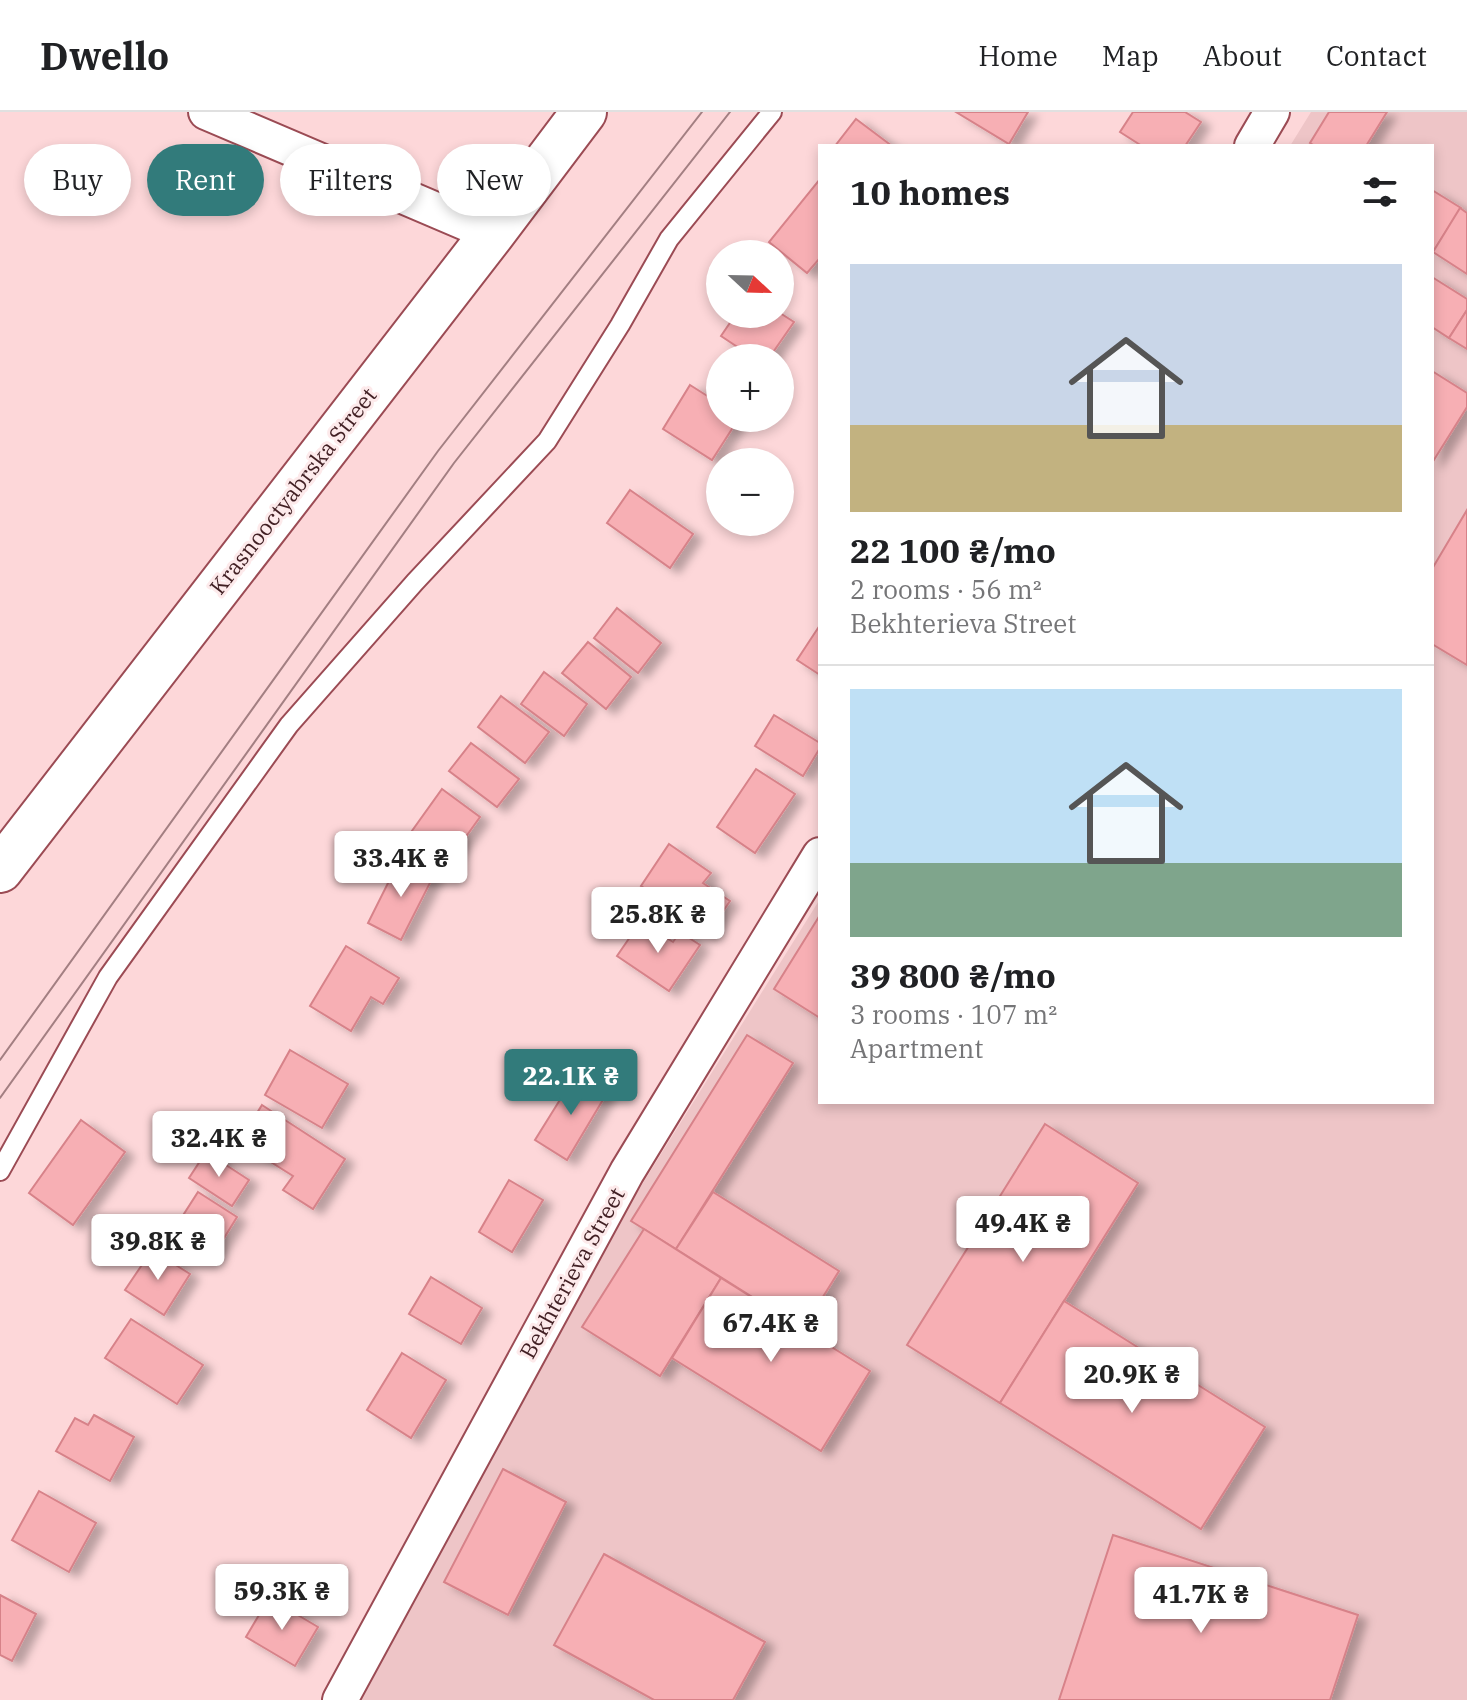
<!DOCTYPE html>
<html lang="en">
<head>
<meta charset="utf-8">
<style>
  :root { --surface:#fff; --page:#f6f6f6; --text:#202124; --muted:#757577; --line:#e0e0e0; --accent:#327b7b }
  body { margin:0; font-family:"IBM Plex Serif",serif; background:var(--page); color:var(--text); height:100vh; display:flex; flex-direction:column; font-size:30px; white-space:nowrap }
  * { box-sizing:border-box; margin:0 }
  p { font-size:26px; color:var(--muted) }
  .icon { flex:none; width:44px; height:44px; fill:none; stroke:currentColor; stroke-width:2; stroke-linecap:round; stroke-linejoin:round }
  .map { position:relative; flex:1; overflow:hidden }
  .sheet { position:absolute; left:818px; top:32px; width:616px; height:960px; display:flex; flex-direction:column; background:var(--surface); border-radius:0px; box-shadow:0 4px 12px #0003 }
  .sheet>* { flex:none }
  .hud { position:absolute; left:24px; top:32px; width:674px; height:72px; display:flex; gap:16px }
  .needle { width:52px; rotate:112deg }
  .fabs { position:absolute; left:706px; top:128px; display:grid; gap:16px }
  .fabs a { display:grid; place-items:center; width:88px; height:88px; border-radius:50%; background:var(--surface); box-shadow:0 4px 12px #0003; font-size:40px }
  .price { position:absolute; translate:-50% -68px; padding:0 18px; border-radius:8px; background:#fff; color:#222; font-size:26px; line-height:52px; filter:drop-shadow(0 2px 4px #0008) }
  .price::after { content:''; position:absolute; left:50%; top:48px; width:24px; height:18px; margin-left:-12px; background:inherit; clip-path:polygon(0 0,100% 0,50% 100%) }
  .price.current { background:var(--accent); color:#fff }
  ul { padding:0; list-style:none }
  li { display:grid; align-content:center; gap:16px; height:424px; padding:0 32px }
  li+li { border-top:2px solid var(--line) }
  li span { display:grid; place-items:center; height:248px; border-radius:0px; color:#555 }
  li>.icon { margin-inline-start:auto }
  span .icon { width:144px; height:144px; fill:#fffc; stroke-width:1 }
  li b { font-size:34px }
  h2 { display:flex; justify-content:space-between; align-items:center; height:96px; padding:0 32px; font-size:34px }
  .pill { padding:0 28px; border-radius:36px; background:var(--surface); box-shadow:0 4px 12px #0003; font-size:28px; line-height:72px }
  .pill.current { background:var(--accent); color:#fff }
  header { display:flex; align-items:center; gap:48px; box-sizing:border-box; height:112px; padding:0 40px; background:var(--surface); border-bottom:2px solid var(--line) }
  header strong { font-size:38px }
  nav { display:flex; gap:44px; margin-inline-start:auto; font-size:28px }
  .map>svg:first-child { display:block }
  .built { fill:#eec5c7 }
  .building { fill:#f7afb4; stroke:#d78289; stroke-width:2; filter:url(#shadow) }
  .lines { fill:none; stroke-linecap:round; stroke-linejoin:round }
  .lane-casing { stroke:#9b4b54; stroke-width:22 }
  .street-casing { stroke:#9b4b54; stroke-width:38 }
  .secondary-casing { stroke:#9b4b54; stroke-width:48 }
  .lane { stroke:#fff; stroke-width:18 }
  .street { stroke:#fff; stroke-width:34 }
  .secondary { stroke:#fff; stroke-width:44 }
  .tram { stroke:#a37f82; stroke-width:2 }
  .labels { text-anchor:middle; stroke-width:6; stroke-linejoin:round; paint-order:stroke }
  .street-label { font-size:22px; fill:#411f23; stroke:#fdeaeb }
</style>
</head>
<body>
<header>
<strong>Dwello</strong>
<nav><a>Home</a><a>Map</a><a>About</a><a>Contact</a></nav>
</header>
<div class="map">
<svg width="1467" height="1588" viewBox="0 0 1467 1588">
  <defs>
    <filter id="shadow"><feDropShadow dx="9" dy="5" stdDeviation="4" flood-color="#0004"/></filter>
  </defs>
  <rect width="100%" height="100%" fill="#fdd7d9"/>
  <!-- built -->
  <polygon class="built" points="1311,0 1467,0 1467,1588 361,1588 623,1103 820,787 820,990 1432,990 1432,34 1290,34"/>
  <!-- building -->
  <g class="building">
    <polygon points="956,0 1028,0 1009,32"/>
    <polygon points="1133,0 1185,0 1201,10 1185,34 1142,34 1120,20"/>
    <polygon points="1329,0 1387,0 1366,34 1315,34 1310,31"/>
    <polygon points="856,7 892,34 835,34"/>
    <polygon points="820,67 820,146 807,161 769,130"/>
    <polygon points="1432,78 1461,96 1433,140 1432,140"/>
    <polygon points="1460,96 1467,101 1467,162 1433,140"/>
    <polygon points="1432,165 1467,187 1467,198 1449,226 1432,215"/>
    <polygon points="1467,198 1467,237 1449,226"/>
    <polygon points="780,201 794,210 769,246 754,246 721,224 736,202"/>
    <polygon points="1432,259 1467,281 1467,295 1432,351"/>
    <polygon points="690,273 720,292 720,306 739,306 712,348 663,317"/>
    <polygon points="630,378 693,422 670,456 607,411"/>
    <polygon points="1467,398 1467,553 1432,532 1432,457"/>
    <polygon points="617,496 661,531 638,561 594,526"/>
    <polygon points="820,513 820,563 797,548"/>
    <polygon points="588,530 631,565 606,597 562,561"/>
    <polygon points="544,560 587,592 564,624 521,592"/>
    <polygon points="501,584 549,620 525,651 478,615"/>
    <polygon points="774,603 820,631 820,636 803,664 755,634"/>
    <polygon points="471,631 519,667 497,695 449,659"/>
    <polygon points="756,657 795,682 755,741 717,715"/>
    <polygon points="442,677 480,705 447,751 409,723"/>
    <polygon points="669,732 711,761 703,771 730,789 709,820 641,774"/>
    <polygon points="400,747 434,763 401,828 368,811"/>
    <polygon points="820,803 820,906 774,877"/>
    <polygon points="641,809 673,830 680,820 700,833 669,879 617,844"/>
    <polygon points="346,834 399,866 383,892 371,885 351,919 310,894"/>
    <polygon points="747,923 793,951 676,1137 631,1109"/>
    <polygon points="290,938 348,972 322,1016 265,983"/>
    <polygon points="576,962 607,981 567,1048 535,1028"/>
    <polygon points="262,993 345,1047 313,1097 283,1078 293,1064 239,1030"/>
    <polygon points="81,1008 125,1040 73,1113 29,1081"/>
    <polygon points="1045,1012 1138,1071 1000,1291 907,1233"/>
    <polygon points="206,1040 249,1068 232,1094 189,1066"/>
    <polygon points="509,1068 543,1088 512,1140 479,1120"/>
    <polygon points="198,1080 237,1105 213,1144 173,1119"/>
    <polygon points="713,1080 839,1159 803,1217 676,1137"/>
    <polygon points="644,1117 721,1166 660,1264 582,1215"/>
    <polygon points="152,1138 190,1162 164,1203 125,1178"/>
    <polygon points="431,1165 482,1196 461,1232 409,1202"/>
    <polygon points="721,1166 870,1259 821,1339 672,1246"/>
    <polygon points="1064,1189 1265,1315 1201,1417 1000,1291"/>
    <polygon points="131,1207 203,1253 177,1292 105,1246"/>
    <polygon points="402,1241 446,1268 411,1326 367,1298"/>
    <polygon points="94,1303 134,1325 110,1369 56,1339 75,1306 88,1313"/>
    <polygon points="503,1357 566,1390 508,1503 444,1470"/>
    <polygon points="39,1379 96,1411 69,1460 12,1428"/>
    <polygon points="1113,1423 1358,1503 1330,1588 1059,1588"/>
    <polygon points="604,1442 765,1530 733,1588 654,1588 554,1533"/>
    <polygon points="0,1483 36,1502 12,1549 0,1543"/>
    <polygon points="269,1486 318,1515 295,1554 246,1525"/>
  </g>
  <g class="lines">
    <defs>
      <polyline id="lane" points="0,1059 108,865 289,613 415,470 547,329 620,213 669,127 772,0"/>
      <g id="street">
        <polyline points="206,0 492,122"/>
        <polyline points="1252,34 1272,0"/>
        <polyline points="340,1588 627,1060 820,743"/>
      </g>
      <polyline id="secondary" points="0,758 492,122 584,0"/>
    </defs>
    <!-- lane casing -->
    <use href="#lane" class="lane-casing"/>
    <!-- street casing -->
    <use href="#street" class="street-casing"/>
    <!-- secondary casing -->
    <use href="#secondary" class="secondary-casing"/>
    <!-- lane -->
    <use href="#lane" class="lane"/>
    <!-- street -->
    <use href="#street" class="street"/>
    <!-- secondary -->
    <use href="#secondary" class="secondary"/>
    <!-- tram -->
    <g class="tram">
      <polyline points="0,948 438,339 702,0"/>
      <polyline points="0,986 454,351 730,0"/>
    </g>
  </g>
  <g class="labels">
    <!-- street labels -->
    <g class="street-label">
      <text transform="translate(293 379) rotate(-52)" y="8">Krasnooctyabrska Street</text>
      <text transform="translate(572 1161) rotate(-61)" y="8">Bekhterieva Street</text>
    </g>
  </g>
</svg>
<div class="fabs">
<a><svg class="needle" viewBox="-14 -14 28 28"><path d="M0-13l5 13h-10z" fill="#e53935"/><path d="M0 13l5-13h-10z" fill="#757577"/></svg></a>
<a>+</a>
<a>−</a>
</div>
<b class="price" style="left:401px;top:787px">33.4K ₴</b>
<b class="price" style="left:658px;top:843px">25.8K ₴</b>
<b class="price current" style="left:571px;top:1005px">22.1K ₴</b>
<b class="price" style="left:219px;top:1067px">32.4K ₴</b>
<b class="price" style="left:1023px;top:1152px">49.4K ₴</b>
<b class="price" style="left:158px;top:1170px">39.8K ₴</b>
<b class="price" style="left:771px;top:1252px">67.4K ₴</b>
<b class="price" style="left:1132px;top:1303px">20.9K ₴</b>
<b class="price" style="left:282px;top:1520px">59.3K ₴</b>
<b class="price" style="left:1201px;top:1523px">41.7K ₴</b>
<div class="hud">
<a class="pill">Buy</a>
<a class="pill current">Rent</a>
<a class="pill">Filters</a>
<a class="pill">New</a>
</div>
<section class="sheet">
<h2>10 homes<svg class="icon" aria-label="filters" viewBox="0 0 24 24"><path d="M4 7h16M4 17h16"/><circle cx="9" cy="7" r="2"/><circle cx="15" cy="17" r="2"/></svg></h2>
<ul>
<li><span style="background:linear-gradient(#c9d6e8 65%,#c2b280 0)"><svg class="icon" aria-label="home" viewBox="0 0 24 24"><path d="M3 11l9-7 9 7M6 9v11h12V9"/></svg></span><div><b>22 100 ₴/mo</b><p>2 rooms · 56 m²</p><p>Bekhterieva Street</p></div></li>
<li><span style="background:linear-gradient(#bfe0f5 70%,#7fa58c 0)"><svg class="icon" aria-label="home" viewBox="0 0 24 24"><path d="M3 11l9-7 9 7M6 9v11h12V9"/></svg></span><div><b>39 800 ₴/mo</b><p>3 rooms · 107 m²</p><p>Apartment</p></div></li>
</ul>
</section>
</div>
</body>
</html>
